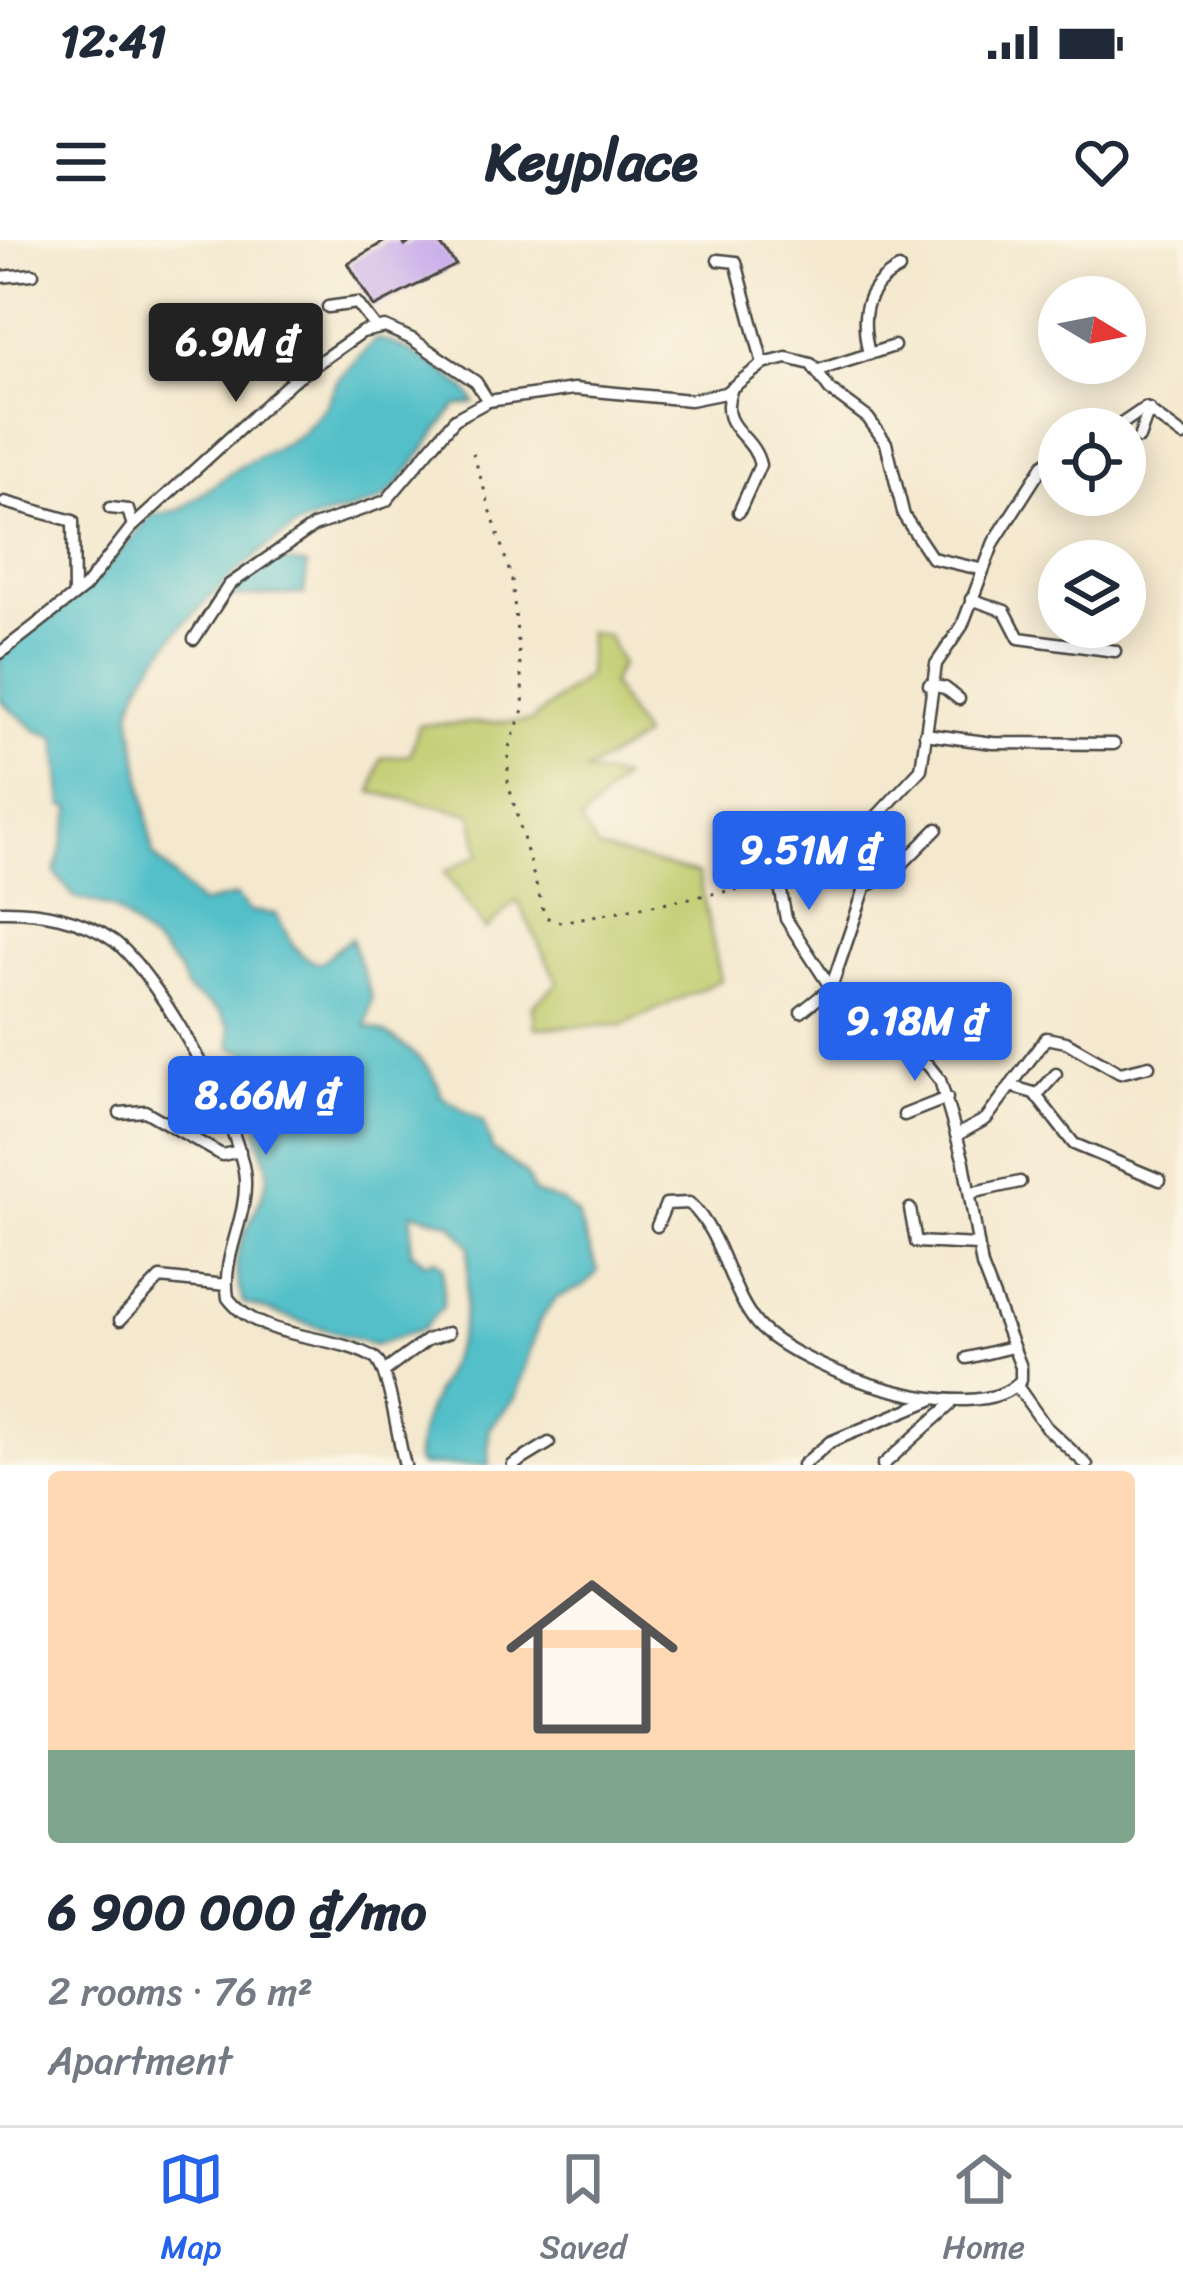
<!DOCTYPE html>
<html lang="en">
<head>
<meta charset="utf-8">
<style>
  :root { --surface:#fff; --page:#f6f6f7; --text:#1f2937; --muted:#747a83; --line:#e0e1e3; --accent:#2563eb }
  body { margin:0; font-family:Sriracha,sans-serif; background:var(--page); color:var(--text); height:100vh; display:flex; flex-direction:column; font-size:45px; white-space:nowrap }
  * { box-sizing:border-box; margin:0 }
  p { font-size:39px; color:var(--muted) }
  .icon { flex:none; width:66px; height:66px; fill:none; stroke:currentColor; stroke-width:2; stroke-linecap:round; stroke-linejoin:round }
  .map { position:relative; height:1225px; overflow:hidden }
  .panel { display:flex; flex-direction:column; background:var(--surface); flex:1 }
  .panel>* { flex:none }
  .needle { width:78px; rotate:100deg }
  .tools { position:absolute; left:1038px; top:36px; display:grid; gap:24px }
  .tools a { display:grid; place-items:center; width:108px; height:108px; border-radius:50%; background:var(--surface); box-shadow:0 6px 30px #0003; font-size:60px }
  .price { position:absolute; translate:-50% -102px; padding:0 27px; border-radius:12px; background:var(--accent); color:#fff; font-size:39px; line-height:78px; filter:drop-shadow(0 3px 6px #0008) }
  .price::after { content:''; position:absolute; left:50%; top:72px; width:36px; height:27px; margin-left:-18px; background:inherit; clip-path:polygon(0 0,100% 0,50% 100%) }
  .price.current { background:#222; color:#fff }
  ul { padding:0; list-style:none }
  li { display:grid; align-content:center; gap:24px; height:636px; padding:0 48px }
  li span { display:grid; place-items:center; height:372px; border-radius:12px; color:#555 }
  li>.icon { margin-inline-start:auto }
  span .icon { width:216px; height:216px; fill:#fffc; stroke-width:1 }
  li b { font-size:51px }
  .status { display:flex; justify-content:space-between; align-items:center; height:84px; padding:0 60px; background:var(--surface); direction:ltr }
  .status svg { height:33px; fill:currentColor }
  header { display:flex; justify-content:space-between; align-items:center; height:156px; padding:0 48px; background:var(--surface); font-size:54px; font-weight:800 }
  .tab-bar { display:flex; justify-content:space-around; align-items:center; height:168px; border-top:3px solid var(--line); background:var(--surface); font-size:33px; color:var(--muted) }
  .tab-bar a { display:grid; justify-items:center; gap:6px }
  .tab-bar .current { color:var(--accent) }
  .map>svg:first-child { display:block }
  .green { fill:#c0cc6e; stroke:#767c4c; stroke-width:3 }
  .water { fill:#52c0c9; stroke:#3e767a; stroke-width:3 }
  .building { fill:#c2a5eb }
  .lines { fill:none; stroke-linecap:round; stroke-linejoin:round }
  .minor-casing { stroke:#494743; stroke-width:15 }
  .path { stroke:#494743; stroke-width:3; stroke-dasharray:3 9; stroke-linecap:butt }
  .minor { stroke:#fff; stroke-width:10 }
</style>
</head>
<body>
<div class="status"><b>12:41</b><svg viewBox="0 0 49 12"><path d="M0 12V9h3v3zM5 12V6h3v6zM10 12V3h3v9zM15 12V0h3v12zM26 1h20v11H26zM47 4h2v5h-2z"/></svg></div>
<header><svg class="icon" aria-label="menu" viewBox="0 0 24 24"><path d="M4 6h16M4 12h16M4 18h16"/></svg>Keyplace<svg class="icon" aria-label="heart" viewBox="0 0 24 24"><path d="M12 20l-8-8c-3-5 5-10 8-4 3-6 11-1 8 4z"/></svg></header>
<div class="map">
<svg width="1183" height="1225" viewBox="0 0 1183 1225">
  <rect width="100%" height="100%" fill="#fcf5e5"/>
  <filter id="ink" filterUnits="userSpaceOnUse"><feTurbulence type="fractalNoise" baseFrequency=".00833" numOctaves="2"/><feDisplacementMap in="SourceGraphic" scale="24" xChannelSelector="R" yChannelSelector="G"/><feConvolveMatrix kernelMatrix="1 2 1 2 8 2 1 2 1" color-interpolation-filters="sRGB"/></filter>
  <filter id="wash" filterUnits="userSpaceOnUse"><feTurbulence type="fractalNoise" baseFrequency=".004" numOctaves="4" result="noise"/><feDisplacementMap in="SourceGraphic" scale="48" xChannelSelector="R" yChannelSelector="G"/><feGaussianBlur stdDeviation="2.7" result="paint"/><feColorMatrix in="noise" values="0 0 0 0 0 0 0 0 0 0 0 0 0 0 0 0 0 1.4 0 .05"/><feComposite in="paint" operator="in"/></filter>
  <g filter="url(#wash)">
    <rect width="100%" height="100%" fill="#f4e8ce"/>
    <!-- green -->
    <polygon class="green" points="588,392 608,396 621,424 611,444 643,497 585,532 622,538 581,582 598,609 698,634 721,740 623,785 535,788 533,765 558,743 517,660 486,690 444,632 480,614 472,574 372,552 381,518 410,515 419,485 531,481 588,435"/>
    <!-- water -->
    <g class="water">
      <path d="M376,99C400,101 468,142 475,163L456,166C439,186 400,248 382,259C355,274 320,273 294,289C246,316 137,419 131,472L153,614L200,664L236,656L249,671L275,674C289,694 293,718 320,723L351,698L372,758L366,786C393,792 438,827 441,856L483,882L493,910L526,934L534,953L562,962L577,975L598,1031L584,1046L556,1058L539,1082L515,1158L489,1188V1225H419L417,1220C417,1174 445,1141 459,1098C468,1069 466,1036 470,1006L451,983L412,972L411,1011L426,1023L435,1019L443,1026V1067L422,1089L374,1105L244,1063C222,1007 254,990 267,940C272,921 259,912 258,896C256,876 260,849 262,830L250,814L231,807L230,788L220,772L187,750L180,732L160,710L113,668L74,657L55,633L72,568L63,565L56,497L37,491L0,460V416L97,339L150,276L179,270L238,228L300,195L326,166L338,139Z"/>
      <polygon points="267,319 307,325 304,354 229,357"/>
    </g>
    <g id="blocks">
      <!-- building -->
      <polygon class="building" points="387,0 402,0 405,6 413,0 437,0 456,25 374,67 348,23"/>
    </g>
  </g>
  <g filter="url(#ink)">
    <use href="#blocks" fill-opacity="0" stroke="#494743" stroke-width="3"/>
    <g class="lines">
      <defs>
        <g id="minor">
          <polyline points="718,20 736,22 763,124"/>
          <polyline points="0,37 33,34"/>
          <polyline points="328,67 357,63 376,88"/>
          <path d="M869,114C860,77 863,48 899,29"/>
          <polyline points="816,131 894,106"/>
          <path d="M731,151C717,189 753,193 760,225L739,272"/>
          <polyline points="1114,189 1145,168 1183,196"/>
          <polyline points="1139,198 1149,169"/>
          <polyline points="5,262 73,281 74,355"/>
          <polyline points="110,268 128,270 133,286"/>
          <polyline points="971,359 1005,371 1019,398 1115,411"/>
          <polyline points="194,399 229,345 314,286 386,261 455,179 488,161 574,149 690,160 725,153 763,124 787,118 811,124 830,150 868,178 886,203 904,276 932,318 980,329"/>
          <polyline points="0,413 85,347 131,288 292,141 362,92 385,87 412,99 476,142 488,161"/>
          <polyline points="929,445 945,448 959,459"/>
          <polyline points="925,494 993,503 1114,504"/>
          <polyline points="864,647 891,635 937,589"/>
          <path d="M0,671C39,670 82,678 114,701C157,733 243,887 245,940C247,981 221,1016 228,1058C261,1102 332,1092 376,1119C391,1137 397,1198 405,1225"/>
          <polyline points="801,772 831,748 786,679 779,641 861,631"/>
          <polyline points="1010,846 1034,853 1074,904 1160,940"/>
          <polyline points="1037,855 1056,834"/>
          <polyline points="120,873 145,871 222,915 240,911"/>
          <polyline points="904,875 947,858"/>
          <polyline points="957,895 986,879 1046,798 1066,802 1120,833 1149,826"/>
          <polyline points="970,953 1020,942"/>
          <polyline points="910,969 916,1002 978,1005"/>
          <path d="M657,986L666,964L689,963C723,994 728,1049 757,1084C797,1129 976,1193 1021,1140V1127L982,1026L964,922L940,840L928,825L864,788L831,748L864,651L860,613L864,590L921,529L936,424L962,386L994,302L1044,224L1059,214"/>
          <polyline points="120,1080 160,1038 226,1045"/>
          <polyline points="967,1118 1012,1107"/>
          <polyline points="385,1131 427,1100 448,1093"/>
          <polyline points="1017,1146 1046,1187 1087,1225"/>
          <polyline points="513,1225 549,1203"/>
          <polyline points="803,1225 830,1202 931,1160"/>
          <polyline points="883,1225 950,1165"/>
        </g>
      </defs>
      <!-- minor casing -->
      <use href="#minor" class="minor-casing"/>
      <!-- path -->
      <g class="path">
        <polyline points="473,213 512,340 524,467 508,510 508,543 545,677 560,682 766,644"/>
        <polyline points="1112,255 1113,258"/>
      </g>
      <!-- minor -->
      <use href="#minor" class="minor"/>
    </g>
  </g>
</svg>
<div class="tools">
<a><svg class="needle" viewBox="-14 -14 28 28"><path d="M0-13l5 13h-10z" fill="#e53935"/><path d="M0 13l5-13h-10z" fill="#747a83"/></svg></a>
<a><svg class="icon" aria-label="locate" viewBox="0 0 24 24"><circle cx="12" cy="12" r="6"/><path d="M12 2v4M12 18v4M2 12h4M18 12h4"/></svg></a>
<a><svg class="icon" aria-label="layers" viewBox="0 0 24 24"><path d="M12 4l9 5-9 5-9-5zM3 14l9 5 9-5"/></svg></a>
</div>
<b class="price current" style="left:236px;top:165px">6.9M ₫</b>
<b class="price" style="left:809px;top:673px">9.51M ₫</b>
<b class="price" style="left:915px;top:844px">9.18M ₫</b>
<b class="price" style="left:266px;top:918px">8.66M ₫</b>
</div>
<section class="panel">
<ul>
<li><span style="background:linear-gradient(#ffd9b3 75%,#7fa58c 0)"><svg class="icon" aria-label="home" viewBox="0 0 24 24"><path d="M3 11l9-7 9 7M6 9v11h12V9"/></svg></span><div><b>6 900 000 ₫/mo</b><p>2 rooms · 76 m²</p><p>Apartment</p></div></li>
</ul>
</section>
<nav class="tab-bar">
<a class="current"><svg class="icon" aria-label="map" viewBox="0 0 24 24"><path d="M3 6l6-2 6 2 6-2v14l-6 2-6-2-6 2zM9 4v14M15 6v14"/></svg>Map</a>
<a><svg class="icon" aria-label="saved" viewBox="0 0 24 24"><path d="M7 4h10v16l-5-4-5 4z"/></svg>Saved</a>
<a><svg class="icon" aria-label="home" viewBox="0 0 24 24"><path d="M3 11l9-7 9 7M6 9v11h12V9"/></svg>Home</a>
</nav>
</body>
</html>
